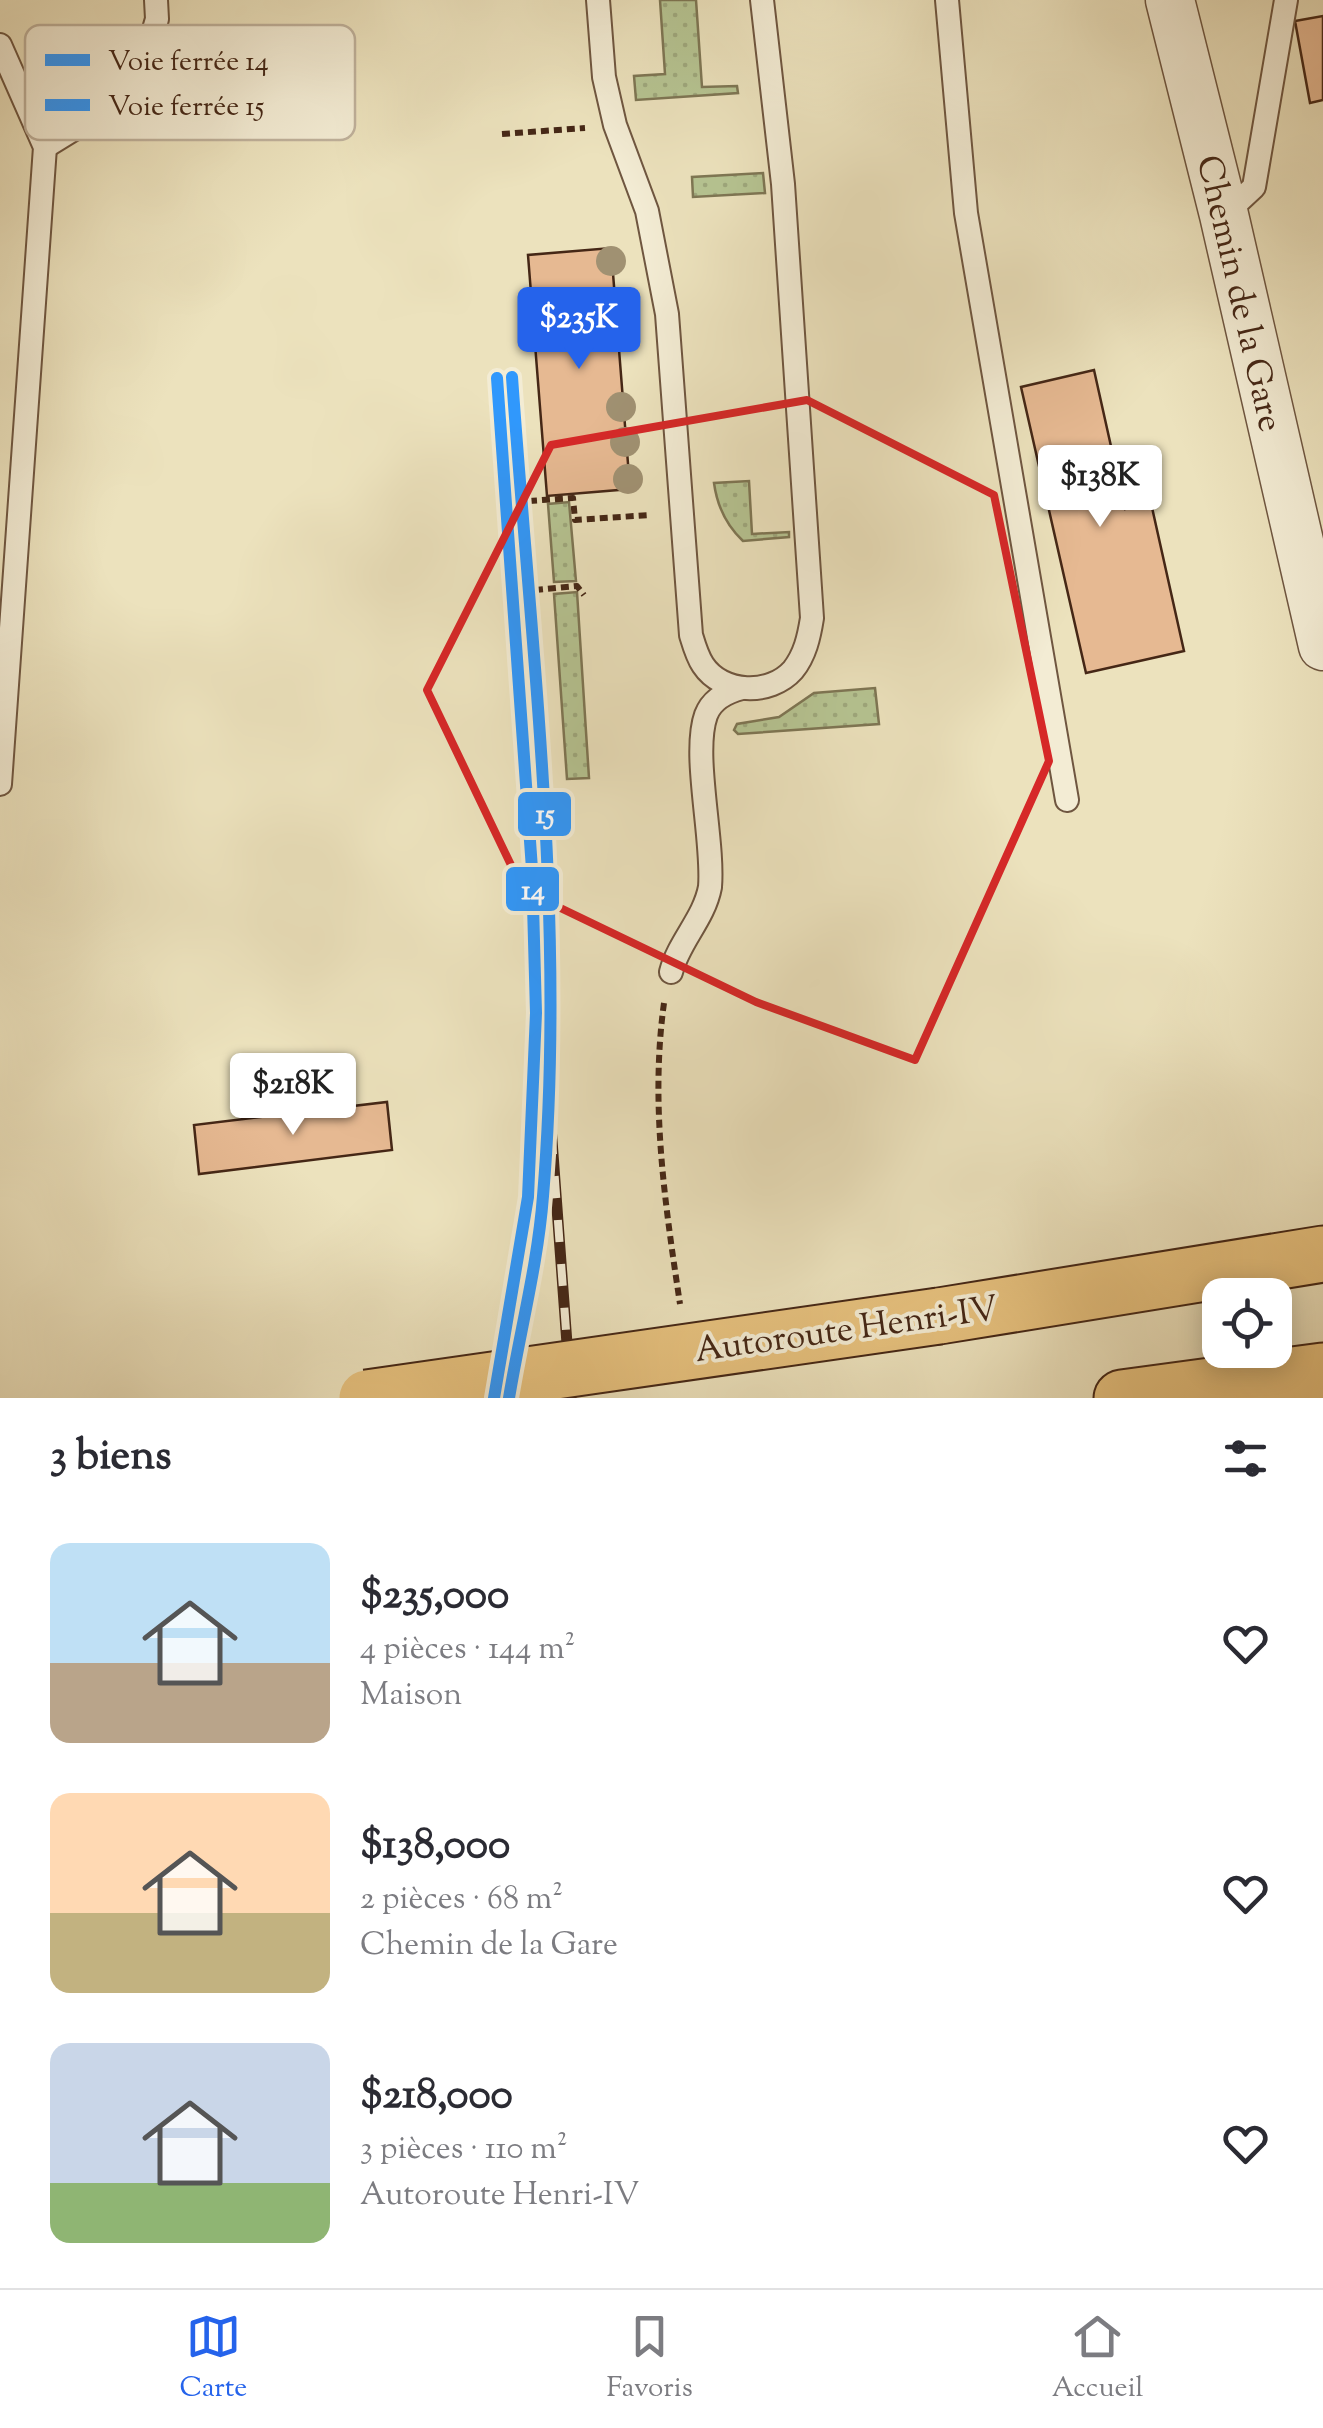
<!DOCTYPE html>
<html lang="fr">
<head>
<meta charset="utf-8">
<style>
  :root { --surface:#fff; --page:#f7f7f7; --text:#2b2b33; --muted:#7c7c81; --line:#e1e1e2; --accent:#2563eb }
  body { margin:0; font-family:"Sorts Mill Goudy",serif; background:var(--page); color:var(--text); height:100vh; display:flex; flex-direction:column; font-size:38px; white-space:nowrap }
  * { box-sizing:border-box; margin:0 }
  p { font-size:32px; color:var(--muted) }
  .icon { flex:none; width:55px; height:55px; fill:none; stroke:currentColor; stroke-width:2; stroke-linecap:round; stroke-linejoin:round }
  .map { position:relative; height:1398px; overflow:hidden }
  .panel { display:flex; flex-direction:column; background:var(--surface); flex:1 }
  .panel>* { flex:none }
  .fabs { position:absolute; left:1202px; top:1278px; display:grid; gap:20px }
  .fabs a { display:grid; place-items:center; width:90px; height:90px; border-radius:20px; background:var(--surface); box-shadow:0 5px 25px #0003; font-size:50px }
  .price { position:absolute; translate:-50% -85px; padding:0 22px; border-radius:10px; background:#fff; color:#222; font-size:32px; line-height:65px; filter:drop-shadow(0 2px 5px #0008) }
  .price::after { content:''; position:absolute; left:50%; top:60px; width:30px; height:22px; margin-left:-15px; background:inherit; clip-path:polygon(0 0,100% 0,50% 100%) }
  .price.on { background:var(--accent); color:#fff }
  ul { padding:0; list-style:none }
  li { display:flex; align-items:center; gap:30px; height:250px; padding:0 50px }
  li span { display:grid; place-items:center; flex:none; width:280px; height:200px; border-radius:20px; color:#555 }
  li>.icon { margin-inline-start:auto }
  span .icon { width:120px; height:120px; fill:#fffc; stroke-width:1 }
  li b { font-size:42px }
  h2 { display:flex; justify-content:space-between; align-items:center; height:120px; padding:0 50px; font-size:42px }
  .menu { display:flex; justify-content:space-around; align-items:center; height:140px; border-top:2px solid var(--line); background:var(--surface); font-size:28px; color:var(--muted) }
  .menu a { display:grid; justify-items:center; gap:5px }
  .menu .on { color:var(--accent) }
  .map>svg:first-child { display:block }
  .grass { fill:url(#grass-dots); stroke:#7e7654; stroke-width:2.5 }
  .building { fill:#e6b992; stroke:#452716; stroke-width:2.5 }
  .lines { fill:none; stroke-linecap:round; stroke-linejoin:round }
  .service-casing { stroke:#6f5640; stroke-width:26 }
  .minor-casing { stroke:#6f5640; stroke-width:51 }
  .motorway-casing { stroke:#452716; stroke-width:59 }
  .path { stroke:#452716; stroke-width:6; stroke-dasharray:8 5; stroke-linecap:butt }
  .service { stroke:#f3ecd4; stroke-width:22 }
  .minor { stroke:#f3ecd4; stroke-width:48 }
  .motorway { stroke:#e6c17e; stroke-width:55 }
  .rail-casing { stroke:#452716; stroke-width:11 }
  .rail { stroke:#f3ecd4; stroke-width:8; stroke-dasharray:22; stroke-linecap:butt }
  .motorway-bridge-casing { stroke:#452716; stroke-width:59; stroke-linecap:butt }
  .motorway-bridge { stroke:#e6c17e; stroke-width:55 }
  .rail-1-casing { stroke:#f3ecd4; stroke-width:20 }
  .rail-2-casing { stroke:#f3ecd4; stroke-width:20 }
  .rail-1 { stroke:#3098fc; stroke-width:12 }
  .rail-2 { stroke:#3098fc; stroke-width:12 }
  .tree { fill:#a09172 }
  .marked { fill:none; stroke:#d62828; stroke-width:8; stroke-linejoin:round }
  .labels { text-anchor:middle; stroke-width:8; stroke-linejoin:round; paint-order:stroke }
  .street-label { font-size:35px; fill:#452716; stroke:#f3ecd4 }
  .key { fill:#f3ecd4; stroke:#bfb19b; stroke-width:2.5 }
  .key-label { font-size:28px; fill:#452716 }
  .line-badge { stroke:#f3ecd4; stroke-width:4 }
  .badge-label { font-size:28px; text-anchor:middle; font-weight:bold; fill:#fff }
</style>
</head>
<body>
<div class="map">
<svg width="1323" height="1398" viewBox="0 0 1323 1398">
  <defs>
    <pattern id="grass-dots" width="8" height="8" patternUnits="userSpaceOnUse" patternTransform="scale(2.5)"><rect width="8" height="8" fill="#b6c492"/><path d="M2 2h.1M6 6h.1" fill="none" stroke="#9ea87d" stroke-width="1.8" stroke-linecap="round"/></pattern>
  </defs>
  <rect width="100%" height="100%" fill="#ece2bd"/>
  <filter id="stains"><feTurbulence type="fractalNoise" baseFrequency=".002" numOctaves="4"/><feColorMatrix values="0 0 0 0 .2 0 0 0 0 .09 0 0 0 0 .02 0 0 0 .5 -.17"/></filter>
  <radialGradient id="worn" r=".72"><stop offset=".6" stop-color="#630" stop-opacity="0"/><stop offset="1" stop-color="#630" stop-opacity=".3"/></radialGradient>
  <!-- grass -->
  <g class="grass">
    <polygon points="660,0 696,0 702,87 737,86 738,93 636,100 634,76 665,74"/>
    <polygon points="763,173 765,193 693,197 692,177"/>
    <path d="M749,481L752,534L789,532V537L743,541C727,526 717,505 714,483Z"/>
    <polygon points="569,502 576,581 554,582 548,504"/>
    <polygon points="577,592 589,778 567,779 554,594"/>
    <polygon points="875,688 879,724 738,734 734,730 737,724 779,717 814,693"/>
  </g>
  <!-- building -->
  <g class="building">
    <polygon points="1323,16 1323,100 1310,103 1295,21"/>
    <polygon points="611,248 630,489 547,496 528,255"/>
    <polygon points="1094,370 1125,509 1151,503 1184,651 1086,673 1021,387"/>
    <polygon points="387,1102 392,1150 199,1174 194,1125"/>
  </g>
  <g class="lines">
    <defs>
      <g id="service">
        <path d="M598,0L604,77L615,125L647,211L667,314L691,635C694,645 697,656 703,665C722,694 770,696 793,670C805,655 809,637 812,618L783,184L762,0"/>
        <polyline points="947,0 966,213 1067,800"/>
        <polyline points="0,45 45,147 0,784"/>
        <polyline points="45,147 136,91 157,19 156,0"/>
        <polyline points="1224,215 1254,187 1286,0"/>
        <path d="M671,972C679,941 704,919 710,887C714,840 692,754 706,715C712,699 726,692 742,688"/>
      </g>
      <polyline id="minor" points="1170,0 1224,215 1323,646"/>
      <g id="motorway">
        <polyline points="939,1316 1323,1254"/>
        <polyline points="1122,1398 1323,1371"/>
      </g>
    </defs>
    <!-- service casing -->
    <use href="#service" class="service-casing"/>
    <!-- minor casing -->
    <use href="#minor" class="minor-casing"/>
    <!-- motorway casing -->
    <use href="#motorway" class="motorway-casing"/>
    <!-- path -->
    <g class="path">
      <polyline points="502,134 585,128"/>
      <polyline points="529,501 573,498 575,520 650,515"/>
      <polyline points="535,590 577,586 584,595"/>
      <path d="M664,1003C650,1104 665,1204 680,1304"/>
    </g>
    <!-- service -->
    <use href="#service" class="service"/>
    <!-- minor -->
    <use href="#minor" class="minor"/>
    <!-- motorway -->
    <use href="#motorway" class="motorway"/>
    <defs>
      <polyline id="rail" points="532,869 571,1398"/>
    </defs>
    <!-- rail casing -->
    <use href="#rail" class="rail-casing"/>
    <!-- rail -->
    <use href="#rail" class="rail"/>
    <defs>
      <polyline id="motorway-bridge" points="367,1398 939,1316"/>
    </defs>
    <!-- motorway-bridge casing -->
    <use href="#motorway-bridge" class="motorway-bridge-casing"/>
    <!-- motorway-bridge -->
    <use href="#motorway-bridge" class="motorway-bridge"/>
    <defs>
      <polyline id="rail-1" points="494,1398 528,1197 536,1013 532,869 497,378"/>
      <path id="rail-2" d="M509,1398C520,1331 538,1263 543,1196C566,924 531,648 512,377"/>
    </defs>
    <!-- rail-1 casing -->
    <use href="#rail-1" class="rail-1-casing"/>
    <!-- rail-2 casing -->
    <use href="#rail-2" class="rail-2-casing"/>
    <!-- rail-1 -->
    <use href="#rail-1" class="rail-1"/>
    <!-- rail-2 -->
    <use href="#rail-2" class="rail-2"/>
  </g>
  <!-- trees -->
  <g class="tree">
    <circle cx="611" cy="261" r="15"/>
    <circle cx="613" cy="318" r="15"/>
    <circle cx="621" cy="407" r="15"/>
    <circle cx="625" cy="442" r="15"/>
    <circle cx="628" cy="479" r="15"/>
  </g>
  <!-- marked area -->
  <path class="marked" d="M807,400L994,495L1049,761L915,1060L756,1002L523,890L427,690L551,445Z"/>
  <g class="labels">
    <!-- street labels -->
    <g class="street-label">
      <text transform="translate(1241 293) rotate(77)" y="12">Chemin de la Gare</text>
      <text transform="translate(846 1328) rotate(-8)" y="12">Autoroute Henri-IV</text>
    </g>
  </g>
  <!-- legend -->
  <rect x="25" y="25" width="330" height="115" rx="15" class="key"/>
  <rect x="45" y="54" width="45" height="12" fill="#3098fc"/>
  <rect x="45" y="99" width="45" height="12" fill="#3098fc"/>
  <g class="key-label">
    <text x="108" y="70">Voie ferrée 14</text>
    <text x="108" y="115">Voie ferrée 15</text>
  </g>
  <g class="line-badge">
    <rect x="516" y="790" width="57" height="48" rx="10" fill="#3098fc"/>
    <rect x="504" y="865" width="57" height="48" rx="10" fill="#3098fc"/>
  </g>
  <g class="badge-label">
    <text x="545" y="823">15</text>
    <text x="533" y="899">14</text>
  </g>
  <rect width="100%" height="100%" filter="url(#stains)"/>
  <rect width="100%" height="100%" fill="url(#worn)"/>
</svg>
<div class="fabs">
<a><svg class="icon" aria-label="locate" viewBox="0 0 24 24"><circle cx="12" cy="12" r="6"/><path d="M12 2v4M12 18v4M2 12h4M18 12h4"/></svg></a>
</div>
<b class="price on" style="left:579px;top:372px">$235K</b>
<b class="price" style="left:1100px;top:530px">$138K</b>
<b class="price" style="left:293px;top:1138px">$218K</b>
</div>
<section class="panel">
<h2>3 biens<svg class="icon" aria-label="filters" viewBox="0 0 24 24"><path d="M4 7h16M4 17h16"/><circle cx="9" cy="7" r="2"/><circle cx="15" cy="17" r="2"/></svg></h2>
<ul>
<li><span style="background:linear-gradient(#bfe0f5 60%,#b9a48a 0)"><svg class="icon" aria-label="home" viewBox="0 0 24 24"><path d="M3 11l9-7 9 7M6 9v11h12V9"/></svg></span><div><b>$235,000</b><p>4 pièces · 144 m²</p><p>Maison</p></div><svg class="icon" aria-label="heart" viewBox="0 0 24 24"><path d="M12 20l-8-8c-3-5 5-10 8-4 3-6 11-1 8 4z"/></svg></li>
<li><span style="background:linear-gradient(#ffd9b3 60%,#c2b280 0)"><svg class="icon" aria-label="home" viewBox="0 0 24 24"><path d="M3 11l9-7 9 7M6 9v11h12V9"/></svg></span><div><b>$138,000</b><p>2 pièces · 68 m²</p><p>Chemin de la Gare</p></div><svg class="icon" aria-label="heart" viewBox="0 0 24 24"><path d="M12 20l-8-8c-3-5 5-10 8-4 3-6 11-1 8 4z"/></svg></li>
<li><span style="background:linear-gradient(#c9d6e8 70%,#8fb573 0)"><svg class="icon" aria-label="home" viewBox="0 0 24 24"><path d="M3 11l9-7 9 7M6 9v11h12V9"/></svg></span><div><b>$218,000</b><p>3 pièces · 110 m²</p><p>Autoroute Henri-IV</p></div><svg class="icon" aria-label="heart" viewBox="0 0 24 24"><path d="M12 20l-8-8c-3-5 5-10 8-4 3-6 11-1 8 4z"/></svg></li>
</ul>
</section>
<nav class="menu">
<a class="on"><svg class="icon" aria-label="map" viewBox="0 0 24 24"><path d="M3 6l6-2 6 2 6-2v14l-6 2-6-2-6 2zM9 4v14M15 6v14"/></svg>Carte</a>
<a><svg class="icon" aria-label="saved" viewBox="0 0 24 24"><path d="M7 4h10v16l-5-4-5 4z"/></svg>Favoris</a>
<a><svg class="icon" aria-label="home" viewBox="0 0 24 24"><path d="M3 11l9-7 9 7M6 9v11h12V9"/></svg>Accueil</a>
</nav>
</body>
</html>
